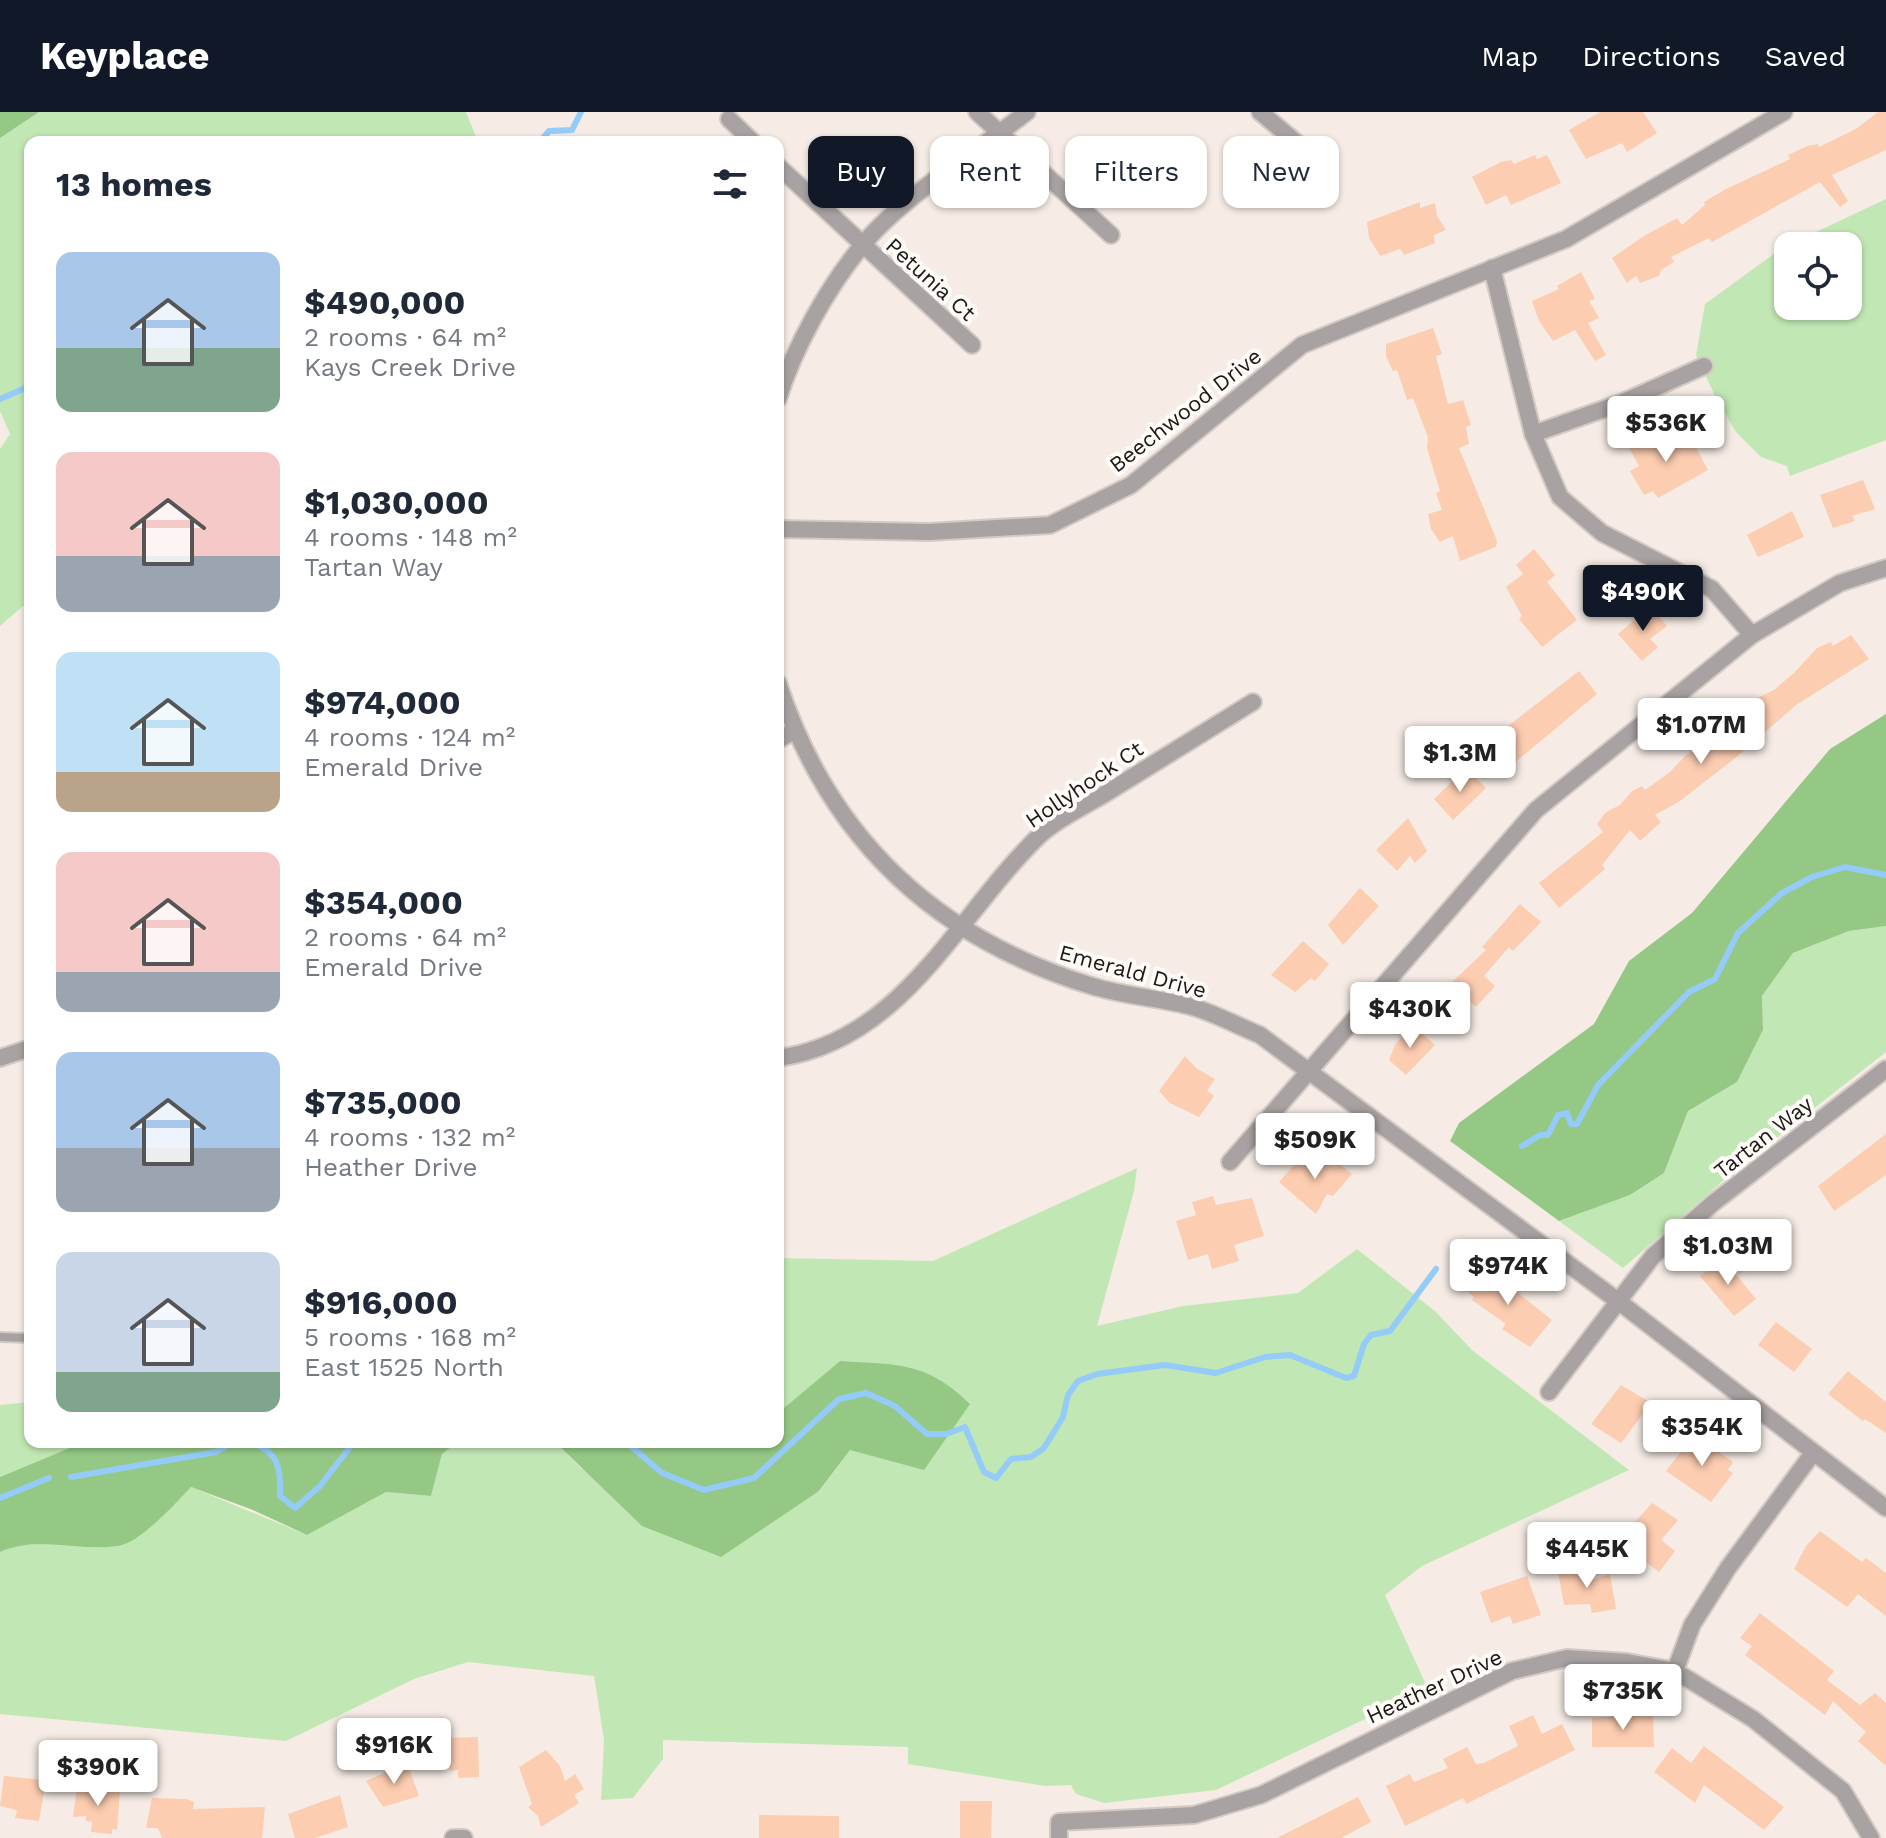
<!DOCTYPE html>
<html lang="en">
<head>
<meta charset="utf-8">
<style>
  :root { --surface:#fff; --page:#f2f2f3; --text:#1f2937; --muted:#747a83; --accent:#111827 }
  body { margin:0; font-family:"Work Sans",sans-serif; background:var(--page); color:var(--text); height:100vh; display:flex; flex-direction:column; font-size:30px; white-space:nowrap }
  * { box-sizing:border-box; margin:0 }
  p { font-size:26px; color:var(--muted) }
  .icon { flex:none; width:44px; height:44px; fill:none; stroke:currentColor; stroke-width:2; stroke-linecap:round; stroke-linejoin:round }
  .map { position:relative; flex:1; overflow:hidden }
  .drawer { position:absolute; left:24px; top:24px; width:760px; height:1312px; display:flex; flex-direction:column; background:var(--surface); border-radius:16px; box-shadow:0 2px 6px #0004 }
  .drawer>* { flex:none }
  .top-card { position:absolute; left:808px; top:24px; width:760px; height:72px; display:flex; gap:16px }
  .controls { position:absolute; left:1774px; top:120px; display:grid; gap:16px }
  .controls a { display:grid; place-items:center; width:88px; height:88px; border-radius:16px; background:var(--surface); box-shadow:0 2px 6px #0004; font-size:40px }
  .price { position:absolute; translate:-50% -68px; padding:0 18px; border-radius:8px; background:#fff; color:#222; font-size:26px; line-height:52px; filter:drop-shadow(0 2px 4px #0008) }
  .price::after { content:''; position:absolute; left:50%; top:48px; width:24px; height:18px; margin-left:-12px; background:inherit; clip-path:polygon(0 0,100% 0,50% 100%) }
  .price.on { background:var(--accent); color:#fff }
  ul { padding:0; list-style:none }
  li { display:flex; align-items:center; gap:24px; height:200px; padding:0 32px }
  li span { display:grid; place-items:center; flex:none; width:224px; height:160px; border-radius:16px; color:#555 }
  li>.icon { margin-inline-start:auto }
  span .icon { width:96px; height:96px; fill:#fffc; stroke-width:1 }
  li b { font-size:34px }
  h2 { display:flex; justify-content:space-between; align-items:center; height:96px; padding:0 32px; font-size:34px }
  .tag { padding:0 28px; border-radius:16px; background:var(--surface); box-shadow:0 2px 6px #0004; font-size:28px; line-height:72px }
  .tag.on { background:var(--accent); color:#fff }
  header { display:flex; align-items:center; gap:48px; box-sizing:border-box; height:112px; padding:0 40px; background:var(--accent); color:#fff }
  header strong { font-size:38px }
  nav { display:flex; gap:44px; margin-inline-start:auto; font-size:28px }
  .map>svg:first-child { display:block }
  .green { fill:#c1e8b4; fill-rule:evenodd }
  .forest { fill:#94c884 }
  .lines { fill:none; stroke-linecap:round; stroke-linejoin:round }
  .stream { stroke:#94cbf9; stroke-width:6 }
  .building { fill:#fccdb1 }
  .lane-casing { stroke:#d3cac4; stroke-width:12 }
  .street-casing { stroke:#d3cac4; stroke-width:20 }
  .lane { stroke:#a8a2a2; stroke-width:8 }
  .street { stroke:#a8a2a2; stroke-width:16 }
  .labels { text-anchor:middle; stroke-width:8; stroke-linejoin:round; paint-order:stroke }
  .street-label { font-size:22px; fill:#1b1815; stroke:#fffbf8 }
</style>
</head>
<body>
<header>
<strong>Keyplace</strong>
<nav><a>Map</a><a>Directions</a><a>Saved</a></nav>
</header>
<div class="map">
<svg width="1886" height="1726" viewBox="0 0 1886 1726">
  <rect width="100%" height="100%" fill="#f6ece5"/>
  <!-- green -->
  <g class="green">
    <polygon points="39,0 466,0 478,30 30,30 30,488 0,514 0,337 10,322 0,299 0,26"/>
    <path d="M1886,87V328L1790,364L1787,354L1761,345L1736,320L1715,284L1696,243L1705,192L1782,136ZM1788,134H1848V194H1788Z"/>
    <polygon points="1886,814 1886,940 1739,1055 1623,1156 1559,1109 1630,1083 1664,1061 1688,999 1737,970 1763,918 1762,884 1793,841 1849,819"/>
    <path d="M1137,1056L1134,1079L1097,1214L1183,1194L1298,1181L1357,1137L1436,1200L1472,1238L1629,1358L1422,1454L1385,1483L1428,1577L1216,1678L1104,1691L1076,1682L1071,1673L1045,1674L908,1652V1635L663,1628V1647L633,1686L601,1688L604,1628L594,1564L468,1550L414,1567L286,1629L0,1602V1440C38,1423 78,1440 118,1434C139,1431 176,1391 191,1375L307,1423L386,1380L431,1384L442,1342L457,1330H555L582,1357L819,1380L850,1338L840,1249L778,1301V1146L933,1149Z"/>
    <polygon points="30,1290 30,1330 84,1330 0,1365 0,1293"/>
  </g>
  <!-- forest -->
  <g class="forest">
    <polygon points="0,0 39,0 0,26"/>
    <polygon points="1886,602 1886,814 1849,819 1793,841 1762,884 1763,918 1737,970 1688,999 1664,1061 1630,1083 1559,1109 1450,1029 1459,1011 1594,912 1629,849 1692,801 1830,637"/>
    <path d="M840,1249C898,1253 926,1249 970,1292L924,1358L850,1338L819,1379L721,1445L642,1414L555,1330H778V1301Z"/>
    <path d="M84,1330H457L442,1342L431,1384L386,1380L307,1423L253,1398L191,1375C176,1391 140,1431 118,1434C78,1440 38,1423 0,1440V1365Z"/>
  </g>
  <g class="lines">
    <!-- stream -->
    <g class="stream">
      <polyline points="540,30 549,19 572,18 581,0"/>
      <polyline points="0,287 30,274"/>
      <polyline points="1522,1034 1540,1023 1548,1023 1558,1003 1567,1001 1571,1012 1577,1012 1598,973 1689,880 1715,867 1738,821 1782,781 1812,765 1845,755 1886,763"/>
      <path d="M250,1330C279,1340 281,1356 280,1384L295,1396L320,1374L354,1330"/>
      <polyline points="626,1330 662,1361 704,1378 754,1366 839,1287 866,1281 895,1294 927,1322 946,1322 965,1315 984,1360 996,1366 1011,1347 1031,1345 1044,1336 1063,1305 1068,1283 1078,1269 1097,1262 1165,1253 1216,1261 1265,1245 1290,1243 1346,1266 1354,1264 1364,1232 1371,1223 1390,1219 1436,1157"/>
      <polyline points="71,1365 216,1340 233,1330"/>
      <polyline points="0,1386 49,1366"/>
    </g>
  </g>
  <!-- building -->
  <g class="building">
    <polygon points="1600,0 1643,0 1657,21 1627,40 1622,31 1586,47 1569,18"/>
    <polygon points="1878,0 1886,0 1886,38 1832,63 1848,89 1840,95 1820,70 1712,130 1709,126 1671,145 1674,150 1661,158 1659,164 1640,171 1636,164 1627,171 1612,146 1644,124 1677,106 1682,113 1705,93 1704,90 1726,77 1790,47 1788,43 1807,34 1818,32 1819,35 1856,17"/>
    <polygon points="1535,43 1537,47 1547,43 1561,71 1511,93 1506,83 1486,93 1472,65 1501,50 1511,48 1514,52"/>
    <polygon points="1420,90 1420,96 1435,91 1437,104 1446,118 1434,123 1435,131 1404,143 1400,137 1380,144 1369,126 1367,110"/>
    <polygon points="1581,160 1595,187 1589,189 1599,206 1588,211 1606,243 1595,249 1575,218 1553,229 1539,209 1532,189 1559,177 1557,174"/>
    <polygon points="1433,216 1442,242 1436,244 1448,292 1463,288 1471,313 1466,315 1469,332 1459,336 1497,429 1496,435 1460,449 1453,424 1440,430 1431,417 1428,402 1442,398 1436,381 1440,379 1427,336 1428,325 1413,286 1407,288 1397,258 1393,259 1386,244 1386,232"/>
    <polygon points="1686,317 1708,358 1658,386 1653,379 1644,383 1630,359 1639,354 1629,336 1652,325 1656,332"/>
    <polygon points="1863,368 1875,397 1852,404 1855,409 1833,416 1820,383"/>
    <polygon points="1792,399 1804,425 1758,445 1747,423"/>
    <polygon points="1534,437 1555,463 1547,470 1577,508 1542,535 1519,507 1522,504 1506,475 1523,462 1516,453"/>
    <polygon points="1650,495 1667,514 1650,527 1658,535 1642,549 1618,522"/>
    <polygon points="1851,523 1869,547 1796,593 1734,647 1680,689 1655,703 1661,710 1640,729 1630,718 1602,753 1605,757 1559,796 1539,771 1603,720 1597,712 1606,700 1620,693 1632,679 1642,674 1645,678 1670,660 1686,643 1697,638 1731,612 1751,589 1774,578 1794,561 1817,536 1831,530 1833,534"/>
    <polygon points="1579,559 1597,582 1512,653 1491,627"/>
    <polygon points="1466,656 1486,676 1453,708 1434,687"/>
    <polygon points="1408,706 1427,739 1415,751 1410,744 1397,759 1376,738"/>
    <polygon points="1360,776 1379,794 1343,833 1328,813"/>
    <polygon points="1520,792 1541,810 1513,839 1509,835 1484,864 1495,874 1476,895 1450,872 1486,838 1482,835"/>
    <polygon points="1303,829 1329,852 1315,869 1311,866 1295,880 1271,863"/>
    <polygon points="1412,913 1435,933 1406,963 1389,948 1395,933"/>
    <polygon points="1185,944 1196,956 1215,967 1207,979 1214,984 1199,1005 1170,991 1159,979"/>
    <polygon points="1886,1022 1886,1063 1834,1099 1818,1074"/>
    <polygon points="1328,1043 1352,1062 1333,1084 1327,1082 1316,1102 1279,1070 1301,1045 1314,1058"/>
    <polygon points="1213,1084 1216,1093 1252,1086 1264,1124 1234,1133 1239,1149 1212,1157 1208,1142 1188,1148 1176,1109 1196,1103 1192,1090"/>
    <polygon points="1723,1147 1756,1187 1734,1204 1700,1164"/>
    <polygon points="1481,1156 1491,1164 1493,1161 1552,1208 1530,1235 1502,1217 1506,1212 1472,1188 1474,1185 1464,1177"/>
    <polygon points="1776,1210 1812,1237 1794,1260 1758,1233"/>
    <polygon points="1848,1259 1886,1290 1886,1321 1865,1307 1863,1309 1828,1282"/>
    <polygon points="1621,1273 1651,1291 1621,1331 1591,1312"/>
    <polygon points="1694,1323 1733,1350 1728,1358 1733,1361 1711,1390 1666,1359"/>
    <polygon points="1652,1391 1678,1408 1661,1428 1675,1439 1659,1460 1618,1429"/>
    <polygon points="1820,1419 1862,1450 1866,1446 1886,1461 1886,1504 1858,1482 1847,1495 1794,1457 1806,1434"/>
    <polygon points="1590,1454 1592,1468 1610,1462 1616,1497 1592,1501 1590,1492 1564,1493 1558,1459"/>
    <polygon points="1527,1464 1541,1503 1513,1512 1510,1504 1491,1511 1480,1480"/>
    <polygon points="1760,1501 1834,1559 1827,1568 1860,1593 1875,1581 1886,1591 1886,1654 1858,1629 1866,1620 1833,1589 1825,1603 1745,1543 1752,1534 1740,1526"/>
    <polygon points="1653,1602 1654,1635 1592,1635 1592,1606"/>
    <polygon points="1533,1603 1542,1622 1562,1612 1575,1638 1466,1692 1463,1686 1405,1714 1386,1674 1410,1662 1414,1670 1448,1656 1443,1647 1467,1635 1476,1652 1484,1651 1518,1634 1509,1614"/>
    <polygon points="478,1625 479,1665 458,1666 458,1658 450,1659 442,1626"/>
    <polygon points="1704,1634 1784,1695 1764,1718 1704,1673 1695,1691 1654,1660 1672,1636 1691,1651"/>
    <polygon points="546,1638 560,1654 565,1669 575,1662 584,1677 574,1683 579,1691 541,1715 538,1704 528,1695 532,1692 519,1655"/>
    <polygon points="407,1651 419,1684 383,1695 366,1669"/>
    <polygon points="4,1664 46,1668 39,1709 15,1706 17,1698 0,1694"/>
    <polygon points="77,1675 120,1678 117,1718 112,1717 112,1722 91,1720 92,1710 86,1709 86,1704 73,1705"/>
    <polygon points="340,1683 348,1715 315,1726 295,1726 288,1702"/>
    <polygon points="1358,1685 1371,1710 1341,1726 1277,1726"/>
    <polygon points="152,1686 186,1687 194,1690 193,1697 265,1695 262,1726 162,1726 158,1716 146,1716"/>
    <polygon points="960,1689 992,1689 991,1726 960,1726"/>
    <polygon points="759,1703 839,1704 839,1726 759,1726"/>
  </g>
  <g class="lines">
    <defs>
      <polyline id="lane" points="0,1225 30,1226"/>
      <g id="street">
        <polyline points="977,0 1111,123"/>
        <polyline points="1260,0 1304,37"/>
        <polyline points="729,7 753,30"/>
        <polyline points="778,54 972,233"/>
        <polyline points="1492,156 1533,322 1560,385 1602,421 1712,477 1752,523"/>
        <path d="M778,287C794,236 826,178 860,136C900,86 976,40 1027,0"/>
        <polyline points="1533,322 1621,291 1704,254"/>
        <polyline points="778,417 929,420 1050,413 1131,373 1302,233 1566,127 1784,0"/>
        <path d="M778,571C829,726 935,826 1092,874C1124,884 1160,886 1193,895C1216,902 1238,914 1260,923L1618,1189L1886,1396"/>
        <polyline points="778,628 794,619"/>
        <polyline points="0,946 30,936"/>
        <path d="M778,946C904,929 958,801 1041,722C1060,705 1087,693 1108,680C1157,650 1205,620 1253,590"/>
        <polyline points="1230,1050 1536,698 1752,523 1840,471 1886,456"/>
        <polyline points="1549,1280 1653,1144 1712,1092 1886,957"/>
        <polyline points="1675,1559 1692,1513 1728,1456 1813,1341"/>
        <polyline points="453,1726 464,1726"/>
        <polyline points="1059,1726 1059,1710 1194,1703 1261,1683 1512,1559 1567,1546 1627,1550 1675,1559 1753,1607 1843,1679 1871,1726"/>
      </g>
    </defs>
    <!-- lane casing -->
    <use href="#lane" class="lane-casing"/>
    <!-- street casing -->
    <use href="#street" class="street-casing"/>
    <!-- lane -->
    <use href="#lane" class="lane"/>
    <!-- street -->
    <use href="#street" class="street"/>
  </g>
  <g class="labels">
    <!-- street labels -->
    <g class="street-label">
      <text transform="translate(931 167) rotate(42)" y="8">Petunia Ct</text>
      <text transform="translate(1185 298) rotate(-38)" y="8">Beechwood Drive</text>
      <text transform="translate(1084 672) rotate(-34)" y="8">Hollyhock Ct</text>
      <text transform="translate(1133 859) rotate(15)" y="8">Emerald Drive</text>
      <text transform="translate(1763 1025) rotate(-38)" y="8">Tartan Way</text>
      <text transform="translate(1434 1574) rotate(-25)" y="8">Heather Drive</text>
    </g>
  </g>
</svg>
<div class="controls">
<a><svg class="icon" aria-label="locate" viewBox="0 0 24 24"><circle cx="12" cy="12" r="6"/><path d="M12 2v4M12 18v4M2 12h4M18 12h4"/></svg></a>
</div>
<b class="price" style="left:1666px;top:352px">$536K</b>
<b class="price on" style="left:1643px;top:521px">$490K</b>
<b class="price" style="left:1701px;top:654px">$1.07M</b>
<b class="price" style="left:1460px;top:682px">$1.3M</b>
<b class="price" style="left:1410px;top:938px">$430K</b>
<b class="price" style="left:1315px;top:1069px">$509K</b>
<b class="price" style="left:1728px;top:1175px">$1.03M</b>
<b class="price" style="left:1508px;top:1195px">$974K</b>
<b class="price" style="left:1702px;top:1356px">$354K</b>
<b class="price" style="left:1587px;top:1478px">$445K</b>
<b class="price" style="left:1623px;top:1620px">$735K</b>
<b class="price" style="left:394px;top:1674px">$916K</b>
<b class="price" style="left:98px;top:1696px">$390K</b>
<div class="top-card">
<a class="tag on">Buy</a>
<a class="tag">Rent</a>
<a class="tag">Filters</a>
<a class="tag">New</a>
</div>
<section class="drawer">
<h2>13 homes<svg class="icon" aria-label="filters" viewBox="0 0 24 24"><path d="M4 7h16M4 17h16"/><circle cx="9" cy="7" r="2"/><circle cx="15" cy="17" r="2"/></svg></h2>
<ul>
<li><span style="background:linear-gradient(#a9c7e8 60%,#7fa58c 0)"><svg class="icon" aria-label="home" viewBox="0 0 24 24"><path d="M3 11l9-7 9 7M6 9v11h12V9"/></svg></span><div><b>$490,000</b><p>2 rooms · 64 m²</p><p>Kays Creek Drive</p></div></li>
<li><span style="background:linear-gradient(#f6c9c9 65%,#9aa5b1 0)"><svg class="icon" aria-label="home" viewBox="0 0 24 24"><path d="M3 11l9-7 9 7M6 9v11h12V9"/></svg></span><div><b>$1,030,000</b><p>4 rooms · 148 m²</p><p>Tartan Way</p></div></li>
<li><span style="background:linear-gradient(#bfe0f5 75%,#b9a48a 0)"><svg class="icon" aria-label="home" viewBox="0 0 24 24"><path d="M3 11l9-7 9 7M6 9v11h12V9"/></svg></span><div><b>$974,000</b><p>4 rooms · 124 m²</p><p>Emerald Drive</p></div></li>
<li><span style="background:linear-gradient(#f6c9c9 75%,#9aa5b1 0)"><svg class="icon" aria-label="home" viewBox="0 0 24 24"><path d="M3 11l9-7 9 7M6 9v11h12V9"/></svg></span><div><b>$354,000</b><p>2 rooms · 64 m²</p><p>Emerald Drive</p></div></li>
<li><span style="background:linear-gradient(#a9c7e8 60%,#9aa5b1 0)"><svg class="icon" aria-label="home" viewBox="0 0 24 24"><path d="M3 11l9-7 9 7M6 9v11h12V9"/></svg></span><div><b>$735,000</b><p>4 rooms · 132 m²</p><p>Heather Drive</p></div></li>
<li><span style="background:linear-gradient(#c9d6e8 75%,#7fa58c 0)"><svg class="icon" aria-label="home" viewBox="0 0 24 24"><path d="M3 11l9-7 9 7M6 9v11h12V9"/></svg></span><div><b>$916,000</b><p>5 rooms · 168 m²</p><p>East 1525 North</p></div></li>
</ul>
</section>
</div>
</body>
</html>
